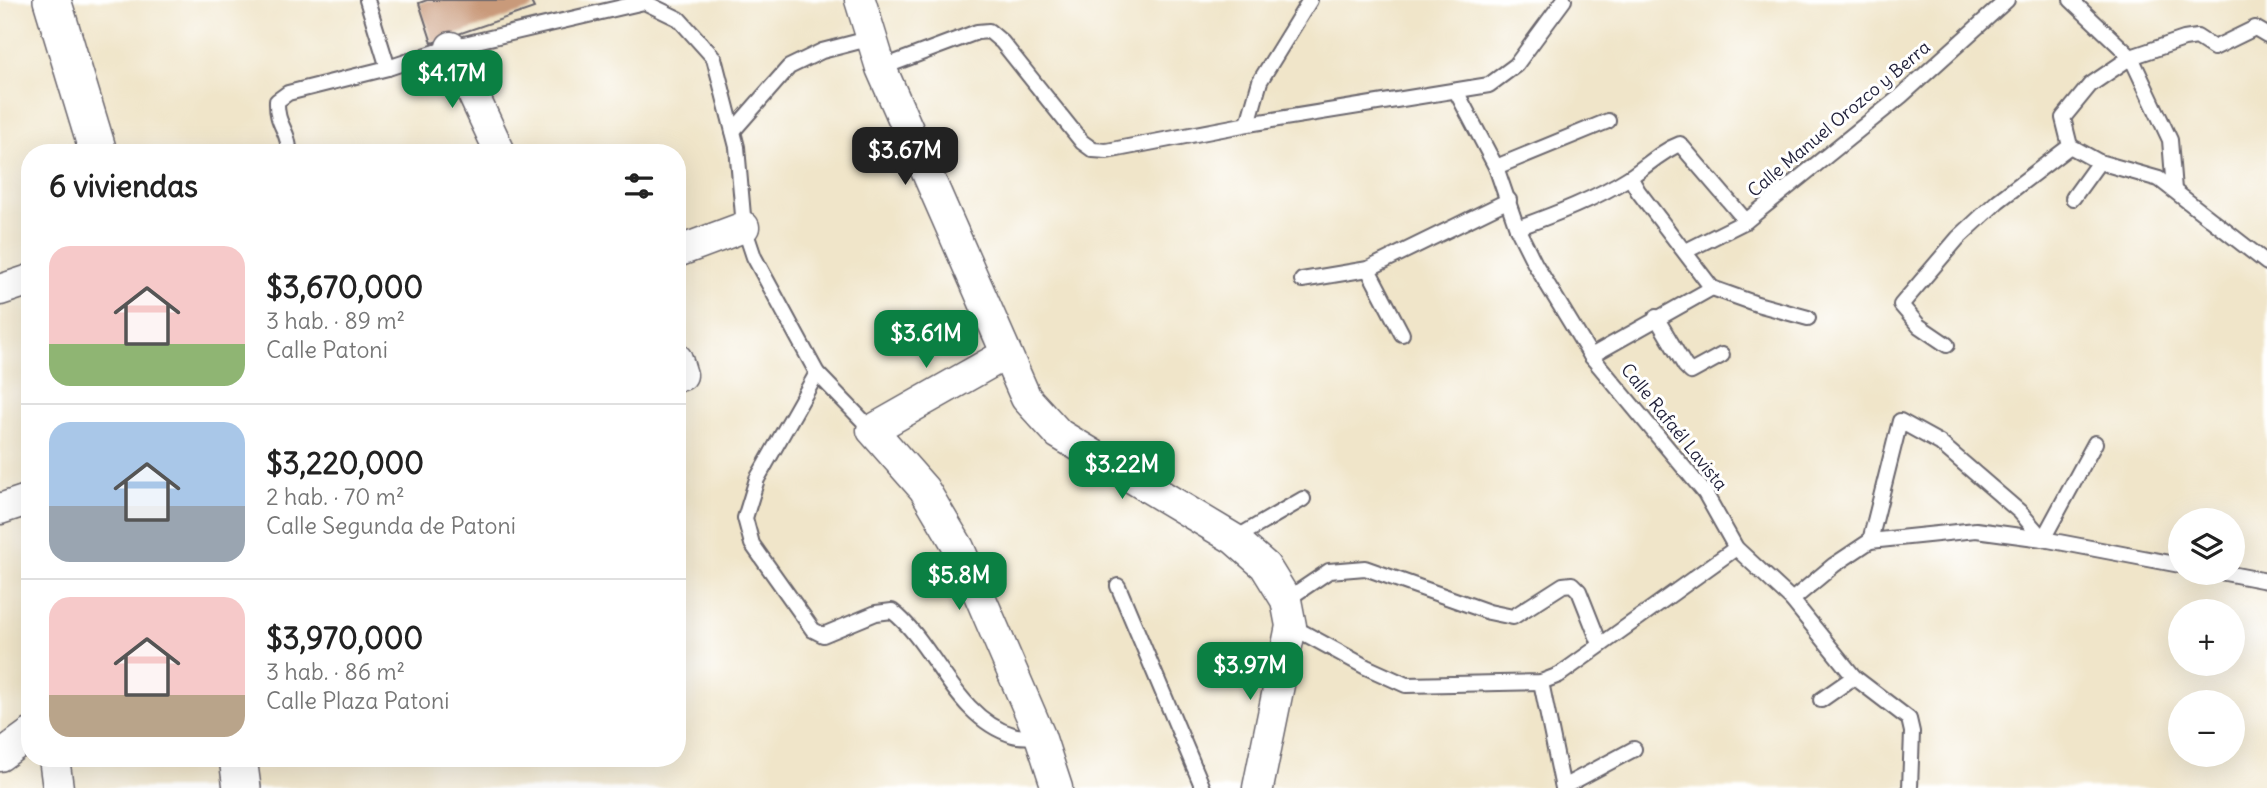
<!DOCTYPE html>
<html lang="es">
<head>
<meta charset="utf-8">
<style>
  :root { --surface:#fff; --page:#f6f6f6; --text:#222; --muted:#767676; --line:#e0e0e0; --accent:#0b8043 }
  body { margin:0; font-family:Delius,sans-serif; background:var(--page); color:var(--text); height:100vh; display:flex; flex-direction:column; font-size:26px; white-space:nowrap }
  * { box-sizing:border-box; margin:0 }
  p { font-size:23px; color:var(--muted) }
  .icon { flex:none; width:38px; height:38px; fill:none; stroke:currentColor; stroke-width:2; stroke-linecap:round; stroke-linejoin:round }
  .map { position:relative; flex:1; overflow:hidden }
  .side { position:absolute; left:21px; top:144px; width:665px; height:623px; display:flex; flex-direction:column; background:var(--surface); border-radius:28px; box-shadow:0 7px 28px #0002 }
  .side>* { flex:none }
  .buttons { position:absolute; left:2168px; top:508px; display:grid; gap:14px }
  .buttons a { display:grid; place-items:center; width:77px; height:77px; border-radius:50%; background:var(--surface); box-shadow:0 7px 28px #0002; font-size:35px }
  .price { position:absolute; translate:-50% -60px; padding:0 16px; border-radius:14px; background:var(--accent); color:#fff; font-size:23px; line-height:46px; filter:drop-shadow(0 2px 4px #0008) }
  .price::after { content:''; position:absolute; left:50%; top:42px; width:21px; height:16px; margin-left:-10px; background:inherit; clip-path:polygon(0 0,100% 0,50% 100%) }
  .price.current { background:#222; color:#fff }
  ul { padding:0; list-style:none }
  li { display:flex; align-items:center; gap:21px; height:175px; padding:0 28px }
  li+li { border-top:2px solid var(--line) }
  li span { display:grid; place-items:center; flex:none; width:196px; height:140px; border-radius:21px; color:#555 }
  li>.icon { margin-inline-start:auto }
  span .icon { width:84px; height:84px; fill:#fffc; stroke-width:1 }
  li b { font-size:30px }
  h2 { display:flex; justify-content:space-between; align-items:center; height:84px; padding:0 28px; font-size:30px }
  .map>svg:first-child { display:block }
  .building { fill:#c99a7a }
  .lines { fill:none; stroke-linecap:round; stroke-linejoin:round }
  .service-casing { stroke:#6a666d; stroke-width:18 }
  .minor-casing { stroke:#6a666d; stroke-width:33 }
  .tertiary-casing { stroke:#6a666d; stroke-width:40 }
  .service { stroke:#fff; stroke-width:14 }
  .minor { stroke:#fff; stroke-width:30 }
  .tertiary { stroke:#fff; stroke-width:37 }
  .labels { text-anchor:middle; stroke-width:6; stroke-linejoin:round; paint-order:stroke }
  .street-label { font-size:18px; fill:#22223b; stroke:#fff }
</style>
</head>
<body>
<div class="map">
<svg width="2267" height="788" viewBox="0 0 2267 788">
  <rect width="100%" height="100%" fill="#fff"/>
  <filter id="ink" filterUnits="userSpaceOnUse"><feTurbulence type="fractalNoise" baseFrequency=".0143" numOctaves="2"/><feDisplacementMap in="SourceGraphic" scale="14" xChannelSelector="R" yChannelSelector="G"/><feConvolveMatrix kernelMatrix="1 2 1 2 8 2 1 2 1" color-interpolation-filters="sRGB"/></filter>
  <filter id="wash" filterUnits="userSpaceOnUse"><feTurbulence type="fractalNoise" baseFrequency=".00686" numOctaves="4" result="noise"/><feDisplacementMap in="SourceGraphic" scale="28" xChannelSelector="R" yChannelSelector="G"/><feGaussianBlur stdDeviation="1.57" result="paint"/><feColorMatrix in="noise" values="0 0 0 0 0 0 0 0 0 0 0 0 0 0 0 0 0 1.4 0 .05"/><feComposite in="paint" operator="in"/></filter>
  <g filter="url(#wash)">
    <rect width="100%" height="100%" fill="#f0e5c9"/>
    <g id="blocks">
      <!-- building -->
      <polygon class="building" points="427,0 530,0 534,8 432,43 419,3"/>
    </g>
  </g>
  <g filter="url(#ink)">
    <use href="#blocks" fill-opacity="0" stroke="#6a666d" stroke-width="2"/>
    <g class="lines">
      <defs>
        <g id="service">
          <polyline points="367,0 388,68"/>
          <polyline points="2071,0 2131,57 2170,140 2174,190"/>
          <polyline points="881,68 977,32 989,31 1002,42 1082,142 1093,150 1107,151 1248,124 1489,85 1516,65 1564,0"/>
          <polyline points="1456,91 1496,167 1517,228 1535,264 1591,356 1705,493 1736,548 1792,600 1854,677 1909,719 1912,732 1910,788"/>
          <polyline points="1248,124 1260,81 1310,0"/>
          <polyline points="733,131 789,67 822,51 872,38"/>
          <polyline points="2070,146 2099,162 2159,179 2267,263"/>
          <path d="M289,152C289,129 276,126 277,101L288,93L388,68L451,47L644,2L679,19L714,58L737,147L744,227L754,257L817,373L872,430"/>
          <polyline points="1496,167 1608,121"/>
          <polyline points="1630,177 1638,191 1712,288 1757,304 1808,318"/>
          <polyline points="2073,198 2099,162"/>
          <path d="M1517,228C1556,214 1595,199 1630,177C1647,166 1661,151 1680,144L1746,221"/>
          <polyline points="1686,251 1746,221 1901,96 2007,0"/>
          <polyline points="1368,269 1402,334"/>
          <polyline points="1302,280 1368,269 1509,200"/>
          <polyline points="1656,317 1685,366 1691,372 1722,355"/>
          <polyline points="1947,345 1919,326 1901,305 1958,238 1998,201 2070,146 2063,118 2090,85 2131,57 2184,39 2197,37 2214,48 2255,28 2267,35"/>
          <polyline points="1591,356 1712,288"/>
          <path d="M817,373L757,479L745,518L752,544L813,630L823,635L876,613L892,611C935,644 955,718 1013,735C1021,738 1032,736 1040,736"/>
          <polyline points="1234,539 1303,499"/>
          <polyline points="2043,539 2095,443"/>
          <polyline points="1870,541 1976,530 2043,539 2180,565"/>
          <polyline points="2220,572 2267,581"/>
          <polyline points="1118,586 1203,788"/>
          <polyline points="1286,600 1329,571 1365,568 1489,612 1513,617 1563,585 1572,584 1579,591 1600,644"/>
          <polyline points="1792,600 1834,565 1870,541 1900,421 1940,443 2020,512 2043,539"/>
          <polyline points="1291,626 1366,667 1406,685 1541,682 1559,675 1736,548"/>
          <polyline points="1541,682 1563,788"/>
          <polyline points="1821,700 1854,677"/>
          <polyline points="1563,787 1634,749"/>
        </g>
        <g id="minor">
          <polyline points="860,0 881,68 1026,398 1059,434 1234,539 1265,566 1286,600 1291,626 1258,788"/>
          <polyline points="451,47 500,152"/>
          <polyline points="677,252 744,227"/>
          <polyline points="0,290 30,280"/>
          <polyline points="1006,354 872,430 924,489 959,548 1040,736 1057,788"/>
          <polyline points="677,359 682,375"/>
          <polyline points="0,509 30,499"/>
          <polyline points="0,756 30,734"/>
          <polyline points="54,758 58,788"/>
        </g>
        <g id="tertiary">
          <polyline points="52,0 98,152"/>
          <polyline points="238,758 242,788"/>
        </g>
      </defs>
      <!-- service casing -->
      <use href="#service" class="service-casing"/>
      <!-- minor casing -->
      <use href="#minor" class="minor-casing"/>
      <!-- tertiary casing -->
      <use href="#tertiary" class="tertiary-casing"/>
      <!-- service -->
      <use href="#service" class="service"/>
      <!-- minor -->
      <use href="#minor" class="minor"/>
      <!-- tertiary -->
      <use href="#tertiary" class="tertiary"/>
    </g>
  </g>
  <g class="labels">
    <!-- street labels -->
    <g class="street-label">
      <text transform="translate(1839 119) rotate(-40)" y="6">Calle Manuel Orozco y Berra</text>
      <text transform="translate(1674 427) rotate(51)" y="6">Calle Rafaél Lavista</text>
    </g>
  </g>
</svg>
<div class="buttons">
<a><svg class="icon" aria-label="layers" viewBox="0 0 24 24"><path d="M12 4l9 5-9 5-9-5zM3 14l9 5 9-5"/></svg></a>
<a>+</a>
<a>−</a>
</div>
<b class="price" style="left:452px;top:110px">$4.17M</b>
<b class="price current" style="left:905px;top:187px">$3.67M</b>
<b class="price" style="left:926px;top:370px">$3.61M</b>
<b class="price" style="left:1122px;top:501px">$3.22M</b>
<b class="price" style="left:959px;top:612px">$5.8M</b>
<b class="price" style="left:1250px;top:702px">$3.97M</b>
<section class="side">
<h2>6 viviendas<svg class="icon" aria-label="filters" viewBox="0 0 24 24"><path d="M4 7h16M4 17h16"/><circle cx="9" cy="7" r="2"/><circle cx="15" cy="17" r="2"/></svg></h2>
<ul>
<li><span style="background:linear-gradient(#f6c9c9 70%,#8fb573 0)"><svg class="icon" aria-label="home" viewBox="0 0 24 24"><path d="M3 11l9-7 9 7M6 9v11h12V9"/></svg></span><div><b>$3,670,000</b><p>3 hab. · 89 m²</p><p>Calle Patoni</p></div></li>
<li><span style="background:linear-gradient(#a9c7e8 60%,#9aa5b1 0)"><svg class="icon" aria-label="home" viewBox="0 0 24 24"><path d="M3 11l9-7 9 7M6 9v11h12V9"/></svg></span><div><b>$3,220,000</b><p>2 hab. · 70 m²</p><p>Calle Segunda de Patoni</p></div></li>
<li><span style="background:linear-gradient(#f6c9c9 70%,#b9a48a 0)"><svg class="icon" aria-label="home" viewBox="0 0 24 24"><path d="M3 11l9-7 9 7M6 9v11h12V9"/></svg></span><div><b>$3,970,000</b><p>3 hab. · 86 m²</p><p>Calle Plaza Patoni</p></div></li>
</ul>
</section>
</div>
</body>
</html>
